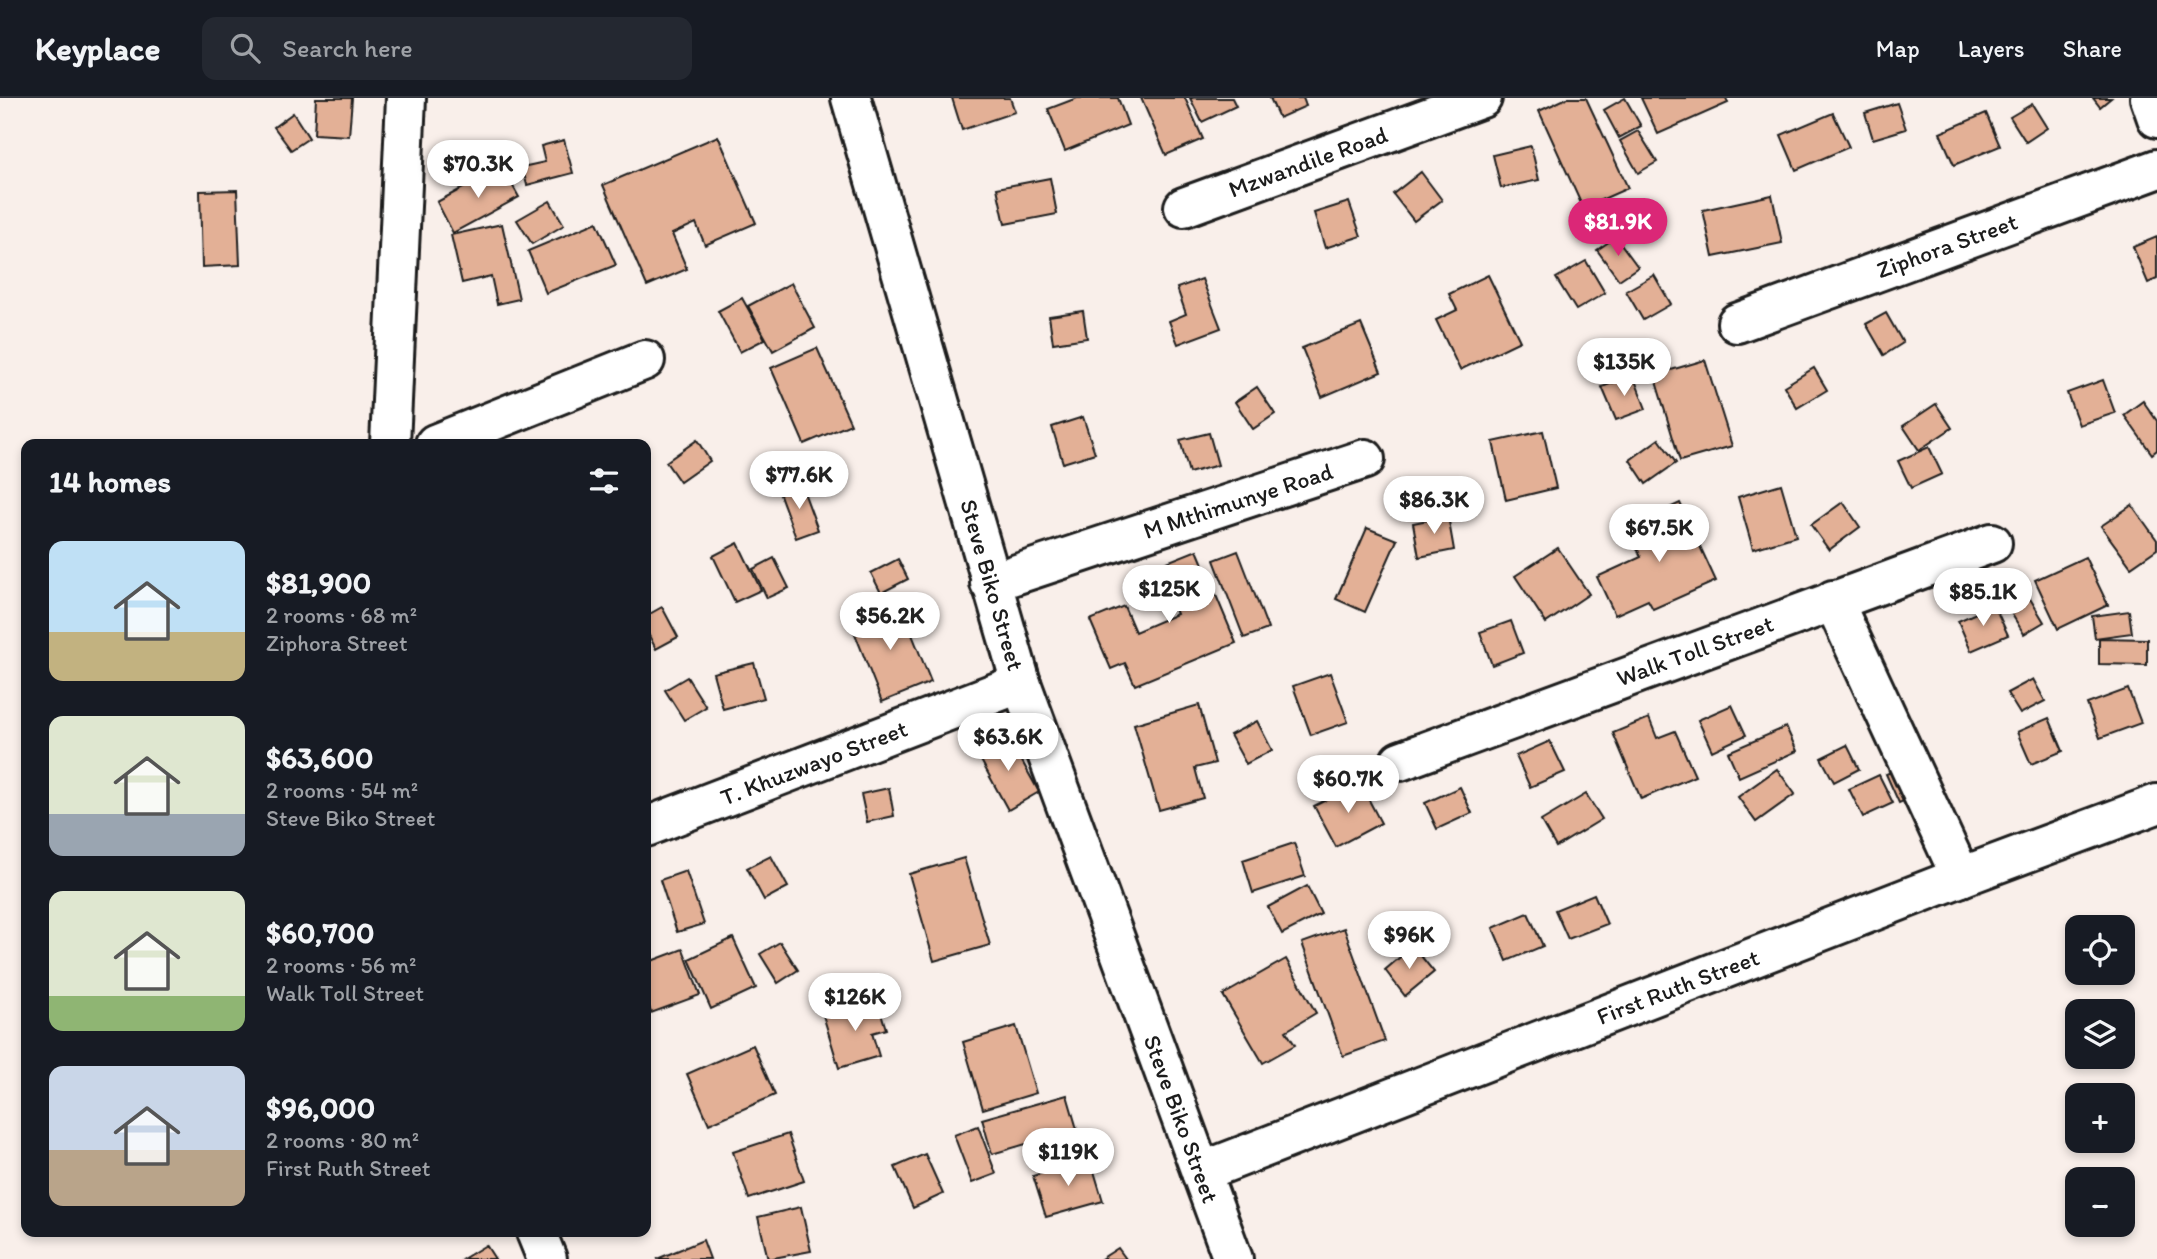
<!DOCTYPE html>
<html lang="en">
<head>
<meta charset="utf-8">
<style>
  :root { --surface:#171b24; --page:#242831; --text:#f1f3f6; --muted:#9ea1a6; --line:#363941; --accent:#db2777 }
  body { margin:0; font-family:Itim,sans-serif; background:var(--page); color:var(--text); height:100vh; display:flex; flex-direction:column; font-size:26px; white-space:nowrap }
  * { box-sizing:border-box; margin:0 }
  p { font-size:23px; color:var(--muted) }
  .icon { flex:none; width:38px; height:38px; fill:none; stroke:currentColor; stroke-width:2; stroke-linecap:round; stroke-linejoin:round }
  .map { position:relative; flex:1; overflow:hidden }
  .side { position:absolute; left:21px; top:341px; width:630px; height:798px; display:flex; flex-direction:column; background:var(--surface); border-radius:14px; box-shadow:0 4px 10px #0003 }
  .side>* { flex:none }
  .fabs { position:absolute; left:2065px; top:817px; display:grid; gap:14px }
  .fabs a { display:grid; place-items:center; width:70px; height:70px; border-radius:14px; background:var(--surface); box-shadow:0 4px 10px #0003; font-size:35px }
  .price { position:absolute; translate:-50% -60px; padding:0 16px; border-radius:24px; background:#fff; color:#222; font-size:23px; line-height:46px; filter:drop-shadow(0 2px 4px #0008) }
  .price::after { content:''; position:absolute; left:50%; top:42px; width:21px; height:16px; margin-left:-10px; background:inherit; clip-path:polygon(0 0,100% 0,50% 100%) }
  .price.active { background:var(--accent); color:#fff }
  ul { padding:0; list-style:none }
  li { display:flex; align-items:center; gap:21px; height:175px; padding:0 28px }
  li span { display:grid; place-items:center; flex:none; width:196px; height:140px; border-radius:14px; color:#555 }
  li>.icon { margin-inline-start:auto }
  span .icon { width:84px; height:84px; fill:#fffc; stroke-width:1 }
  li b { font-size:30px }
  h2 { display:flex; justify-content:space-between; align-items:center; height:84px; padding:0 28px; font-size:30px }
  header { display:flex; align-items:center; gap:42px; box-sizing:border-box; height:98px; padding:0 35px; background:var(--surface); border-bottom:2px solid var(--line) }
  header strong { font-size:33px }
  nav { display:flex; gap:38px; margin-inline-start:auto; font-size:24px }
  .search { width:490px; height:63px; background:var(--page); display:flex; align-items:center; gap:18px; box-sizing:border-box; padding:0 24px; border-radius:14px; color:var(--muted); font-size:26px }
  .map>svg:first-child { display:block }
  .building { fill:#e3b096; stroke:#1c1c1c; stroke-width:2 }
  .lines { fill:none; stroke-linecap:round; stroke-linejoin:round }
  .street-casing { stroke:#1c1c1c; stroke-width:44 }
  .street { stroke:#fff; stroke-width:38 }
  .labels { text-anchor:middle; stroke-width:6; stroke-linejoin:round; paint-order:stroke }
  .street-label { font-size:24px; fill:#1c1c1c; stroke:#fff }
</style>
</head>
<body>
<header>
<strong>Keyplace</strong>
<div class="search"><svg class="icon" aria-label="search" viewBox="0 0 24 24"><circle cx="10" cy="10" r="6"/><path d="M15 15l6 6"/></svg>Search here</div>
<nav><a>Map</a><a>Layers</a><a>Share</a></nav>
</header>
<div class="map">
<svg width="2157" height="1161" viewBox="0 0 2157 1161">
  <rect width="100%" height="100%" fill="#f9efea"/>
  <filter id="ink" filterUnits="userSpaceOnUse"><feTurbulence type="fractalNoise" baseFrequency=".0143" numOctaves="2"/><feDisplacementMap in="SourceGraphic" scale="14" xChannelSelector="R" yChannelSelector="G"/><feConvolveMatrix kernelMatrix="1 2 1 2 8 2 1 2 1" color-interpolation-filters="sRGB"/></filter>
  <g filter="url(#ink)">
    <!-- building -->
    <g class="building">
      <polygon points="316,0 352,0 349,38 314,36"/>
      <polygon points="952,0 1010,0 1015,14 962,32"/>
      <polygon points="1077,0 1118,0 1128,27 1065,53 1048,11"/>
      <polygon points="1141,0 1185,0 1203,41 1166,57"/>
      <polygon points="1190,0 1232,0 1236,8 1202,24"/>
      <polygon points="1270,0 1303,0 1306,8 1279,20"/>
      <polygon points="1567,0 1586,0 1628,90 1583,110 1539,13"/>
      <polygon points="1625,0 1641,28 1619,40 1604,12"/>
      <polygon points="1641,0 1726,0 1728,5 1658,36"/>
      <polygon points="2093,0 2111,0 2100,9"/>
      <polygon points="1897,5 1906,31 1873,41 1865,15"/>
      <polygon points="2032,6 2047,30 2026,44 2010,19"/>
      <polygon points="293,15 309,40 291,52 274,29"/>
      <polygon points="1833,15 1849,49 1796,72 1781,37"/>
      <polygon points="1986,15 2000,48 1954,67 1940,35"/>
      <polygon points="1638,33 1657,64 1638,75 1620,43"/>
      <polygon points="718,38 756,125 705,147 696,125 672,136 687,171 647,188 603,87"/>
      <polygon points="564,42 573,75 527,87 522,69 545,64 541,48"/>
      <polygon points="1531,48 1539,82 1501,90 1493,57"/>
      <polygon points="502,69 519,99 453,135 437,104"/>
      <polygon points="1421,74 1442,102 1414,123 1393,96"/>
      <polygon points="1050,80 1057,116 1005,126 997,90"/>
      <polygon points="237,92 240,167 202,169 200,93"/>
      <polygon points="1772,97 1782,145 1713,159 1703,112"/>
      <polygon points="550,103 564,127 532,146 517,122"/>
      <polygon points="1349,104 1361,138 1325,150 1314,115"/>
      <polygon points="597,124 616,167 546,195 528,153"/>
      <polygon points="502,126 519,201 497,206 491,178 462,185 451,137"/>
      <polygon points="1616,139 1638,169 1619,182 1597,152"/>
      <polygon points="2157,139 2157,181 2148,185 2133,149"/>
      <polygon points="1586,163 1605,195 1576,212 1556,180"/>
      <polygon points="1488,177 1520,243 1460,272 1436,222 1457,212 1449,196"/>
      <polygon points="1654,177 1671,206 1643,222 1626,193"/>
      <polygon points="1202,181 1221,230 1178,246 1169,223 1186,216 1177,190"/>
      <polygon points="791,185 815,230 773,253 748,208"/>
      <polygon points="742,200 765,241 740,254 718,213"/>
      <polygon points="1083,213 1087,240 1053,245 1049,218"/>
      <polygon points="1886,215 1903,245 1884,257 1866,226"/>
      <polygon points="1361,226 1381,274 1322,299 1302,250"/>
      <polygon points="817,250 851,326 804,346 771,270"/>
      <polygon points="1705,262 1732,348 1680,363 1654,277"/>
      <polygon points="1814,270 1827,292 1797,310 1784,288"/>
      <polygon points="1633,277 1646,311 1616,322 1602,289"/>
      <polygon points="2103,282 2115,315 2079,327 2067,295"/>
      <polygon points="1257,289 1275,316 1253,331 1235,304"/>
      <polygon points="2143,303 2157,323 2157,352 2152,356 2124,317"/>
      <polygon points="1936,306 1952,330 1919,352 1903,328"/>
      <polygon points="1083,319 1095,355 1063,365 1052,329"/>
      <polygon points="1543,333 1556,390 1506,402 1493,344"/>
      <polygon points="1209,335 1218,367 1189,375 1180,342"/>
      <polygon points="1659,341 1676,365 1646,386 1630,362"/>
      <polygon points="697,342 710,363 680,384 666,364"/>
      <polygon points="1929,349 1942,376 1911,390 1898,363"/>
      <polygon points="801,386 818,432 796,440 779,394"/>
      <polygon points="1781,386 1796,438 1753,451 1738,399"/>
      <polygon points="1843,404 1860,429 1829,452 1811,427"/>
      <polygon points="1680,405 1716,483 1653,511 1648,502 1615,517 1597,479 1641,459 1628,429"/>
      <polygon points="2132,407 2157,442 2157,451 2131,469 2101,428"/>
      <polygon points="1448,418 1454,452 1419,459 1413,425"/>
      <polygon points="1367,430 1397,442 1365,514 1336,501"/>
      <polygon points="738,445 761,492 735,504 713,458"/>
      <polygon points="1558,450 1589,496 1546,525 1515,478"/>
      <polygon points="1197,452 1236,545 1135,587 1125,565 1111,571 1090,522 1124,508 1135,534 1177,516 1157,468"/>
      <polygon points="1238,453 1268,531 1244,540 1214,462"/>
      <polygon points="2085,459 2108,507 2058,531 2035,482"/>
      <polygon points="774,460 789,490 767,500 753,471"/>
      <polygon points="898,461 908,481 881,495 871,475"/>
      <polygon points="2020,484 2044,524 2024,536 2000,497"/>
      <polygon points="899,504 931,584 882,604 850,523"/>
      <polygon points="1994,507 2008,537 1971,553 1958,523"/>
      <polygon points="662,509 678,539 656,551 646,532 646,518"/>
      <polygon points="2129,513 2132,535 2095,540 2092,518"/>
      <polygon points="1511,523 1523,555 1492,567 1480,534"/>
      <polygon points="2099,540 2147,541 2147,567 2099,566"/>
      <polygon points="754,565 764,600 723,611 713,575"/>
      <polygon points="1330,575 1348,624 1311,637 1293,588"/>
      <polygon points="687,579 706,609 684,622 665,592"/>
      <polygon points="2033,581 2045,603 2020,616 2007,595"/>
      <polygon points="2128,591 2141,625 2100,640 2087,606"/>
      <polygon points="1199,607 1215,665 1195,670 1203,700 1159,712 1134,626"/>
      <polygon points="1732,607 1746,637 1712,653 1698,622"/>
      <polygon points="1649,620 1657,640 1675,633 1695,678 1641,701 1613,635"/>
      <polygon points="2049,620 2063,653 2031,666 2017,634"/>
      <polygon points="1257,623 1272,652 1246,666 1230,637"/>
      <polygon points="1786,629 1797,653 1739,679 1728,654"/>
      <polygon points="1008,638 1039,694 1008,712 977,655"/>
      <polygon points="1550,643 1565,674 1530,689 1516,658"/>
      <polygon points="1847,647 1859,671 1834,684 1821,660"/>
      <polygon points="1910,666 1922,695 1899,705 1886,676"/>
      <polygon points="1777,671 1795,696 1756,724 1738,699"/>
      <polygon points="1879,677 1893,705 1863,719 1849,691"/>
      <polygon points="1360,685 1381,725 1336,749 1314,708"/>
      <polygon points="1460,689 1472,715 1437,731 1425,705"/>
      <polygon points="889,690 894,718 867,724 861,696"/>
      <polygon points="1586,696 1602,721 1556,749 1541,723"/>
      <polygon points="1294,745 1305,778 1253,795 1243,762"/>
      <polygon points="771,758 788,789 764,802 747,770"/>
      <polygon points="964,760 990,847 934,863 909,776"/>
      <polygon points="686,773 704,826 677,834 660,782"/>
      <polygon points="1307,788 1321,816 1282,836 1268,809"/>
      <polygon points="1594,796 1607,826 1568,841 1555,812"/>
      <polygon points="1528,815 1543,848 1507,863 1493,830"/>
      <polygon points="1344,830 1385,943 1343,958 1302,845"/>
      <polygon points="733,840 756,890 711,911 689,861"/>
      <polygon points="780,844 798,872 778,885 760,856"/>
      <polygon points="1413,848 1434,874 1405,898 1385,872"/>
      <polygon points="683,851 700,897 651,915 646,899 646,865"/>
      <polygon points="1286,861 1316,915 1286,933 1295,947 1263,965 1223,897"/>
      <polygon points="877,902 886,931 872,935 879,958 839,970 823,917"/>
      <polygon points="1016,928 1036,995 983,1011 963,944"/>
      <polygon points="753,947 775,997 709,1026 687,976"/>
      <polygon points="1067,997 1077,1031 992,1056 982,1021"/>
      <polygon points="978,1028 996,1076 972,1085 954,1037"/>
      <polygon points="788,1036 804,1083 749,1101 733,1054"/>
      <polygon points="925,1056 943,1096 913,1110 895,1069"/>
      <polygon points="1090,1060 1103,1103 1046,1119 1033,1078"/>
      <polygon points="801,1109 811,1153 768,1161 758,1119"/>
      <polygon points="703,1142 710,1161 657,1161"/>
      <polygon points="486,1147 495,1161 463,1161"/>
      <polygon points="1118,1150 1126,1161 1101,1161"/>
    </g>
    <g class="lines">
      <defs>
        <g id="street">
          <polyline points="851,0 1021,585 1233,1161"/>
          <polyline points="2150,0 2157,20"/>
          <polyline points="1184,109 1482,0"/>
          <polyline points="1737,225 2157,71"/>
          <polyline points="390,346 406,0"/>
          <polyline points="435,346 645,262"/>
          <polyline points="990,485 1365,361"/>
          <polyline points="1833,502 1961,779"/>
          <polyline points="1400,663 1992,445"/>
          <polyline points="646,729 1021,585"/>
          <polyline points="1201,1074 1961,779 2157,706"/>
          <polyline points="536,1134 547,1161"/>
        </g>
      </defs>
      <!-- street casing -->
      <use href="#street" class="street-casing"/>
      <!-- street -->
      <use href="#street" class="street"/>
    </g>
  </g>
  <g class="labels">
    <!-- street labels -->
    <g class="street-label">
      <text transform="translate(1308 64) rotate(-20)" y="8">Mzwandile Road</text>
      <text transform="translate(1947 148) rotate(-20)" y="8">Ziphora Street</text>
      <text transform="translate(1238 403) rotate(-18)" y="8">M Mthimunye Road</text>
      <text transform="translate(992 487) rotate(74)" y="8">Steve Biko Street</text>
      <text transform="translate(1695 553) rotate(-20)" y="8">Walk Toll Street</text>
      <text transform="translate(814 665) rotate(-21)" y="8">T. Khuzwayo Street</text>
      <text transform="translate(1678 889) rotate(-21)" y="8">First Ruth Street</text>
      <text transform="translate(1181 1021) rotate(70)" y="8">Steve Biko Street</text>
    </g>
  </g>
</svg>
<div class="fabs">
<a><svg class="icon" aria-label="locate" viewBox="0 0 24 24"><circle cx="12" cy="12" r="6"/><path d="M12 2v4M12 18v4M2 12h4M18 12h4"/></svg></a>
<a><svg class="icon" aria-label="layers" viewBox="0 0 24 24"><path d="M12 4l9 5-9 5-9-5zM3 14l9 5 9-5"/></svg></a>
<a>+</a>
<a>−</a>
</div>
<b class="price" style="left:478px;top:102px">$70.3K</b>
<b class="price active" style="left:1618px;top:160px">$81.9K</b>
<b class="price" style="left:1624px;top:300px">$135K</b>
<b class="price" style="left:799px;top:413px">$77.6K</b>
<b class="price" style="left:1434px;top:438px">$86.3K</b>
<b class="price" style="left:1659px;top:466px">$67.5K</b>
<b class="price" style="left:1169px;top:527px">$125K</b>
<b class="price" style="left:1983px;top:530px">$85.1K</b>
<b class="price" style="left:890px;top:554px">$56.2K</b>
<b class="price" style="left:1008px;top:675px">$63.6K</b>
<b class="price" style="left:1348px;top:717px">$60.7K</b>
<b class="price" style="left:1409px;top:873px">$96K</b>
<b class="price" style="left:855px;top:935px">$126K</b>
<b class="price" style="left:1068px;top:1090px">$119K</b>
<section class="side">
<h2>14 homes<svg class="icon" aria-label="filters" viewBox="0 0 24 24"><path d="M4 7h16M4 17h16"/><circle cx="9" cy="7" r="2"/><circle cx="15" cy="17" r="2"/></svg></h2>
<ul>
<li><span style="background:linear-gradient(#bfe0f5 65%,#c2b280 0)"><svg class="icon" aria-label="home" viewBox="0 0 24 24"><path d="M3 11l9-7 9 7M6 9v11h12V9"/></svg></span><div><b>$81,900</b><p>2 rooms · 68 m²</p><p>Ziphora Street</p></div></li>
<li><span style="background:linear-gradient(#dfe7d0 70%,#9aa5b1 0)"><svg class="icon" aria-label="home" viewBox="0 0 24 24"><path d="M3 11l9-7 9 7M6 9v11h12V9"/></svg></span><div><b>$63,600</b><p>2 rooms · 54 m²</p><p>Steve Biko Street</p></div></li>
<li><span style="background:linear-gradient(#dfe7d0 75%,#8fb573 0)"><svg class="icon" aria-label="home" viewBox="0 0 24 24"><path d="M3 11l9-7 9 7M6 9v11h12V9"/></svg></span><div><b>$60,700</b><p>2 rooms · 56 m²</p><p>Walk Toll Street</p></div></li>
<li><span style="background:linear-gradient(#c9d6e8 60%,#b9a48a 0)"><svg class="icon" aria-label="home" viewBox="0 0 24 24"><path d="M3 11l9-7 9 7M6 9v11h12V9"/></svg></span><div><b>$96,000</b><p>2 rooms · 80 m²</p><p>First Ruth Street</p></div></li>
</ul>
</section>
</div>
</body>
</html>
